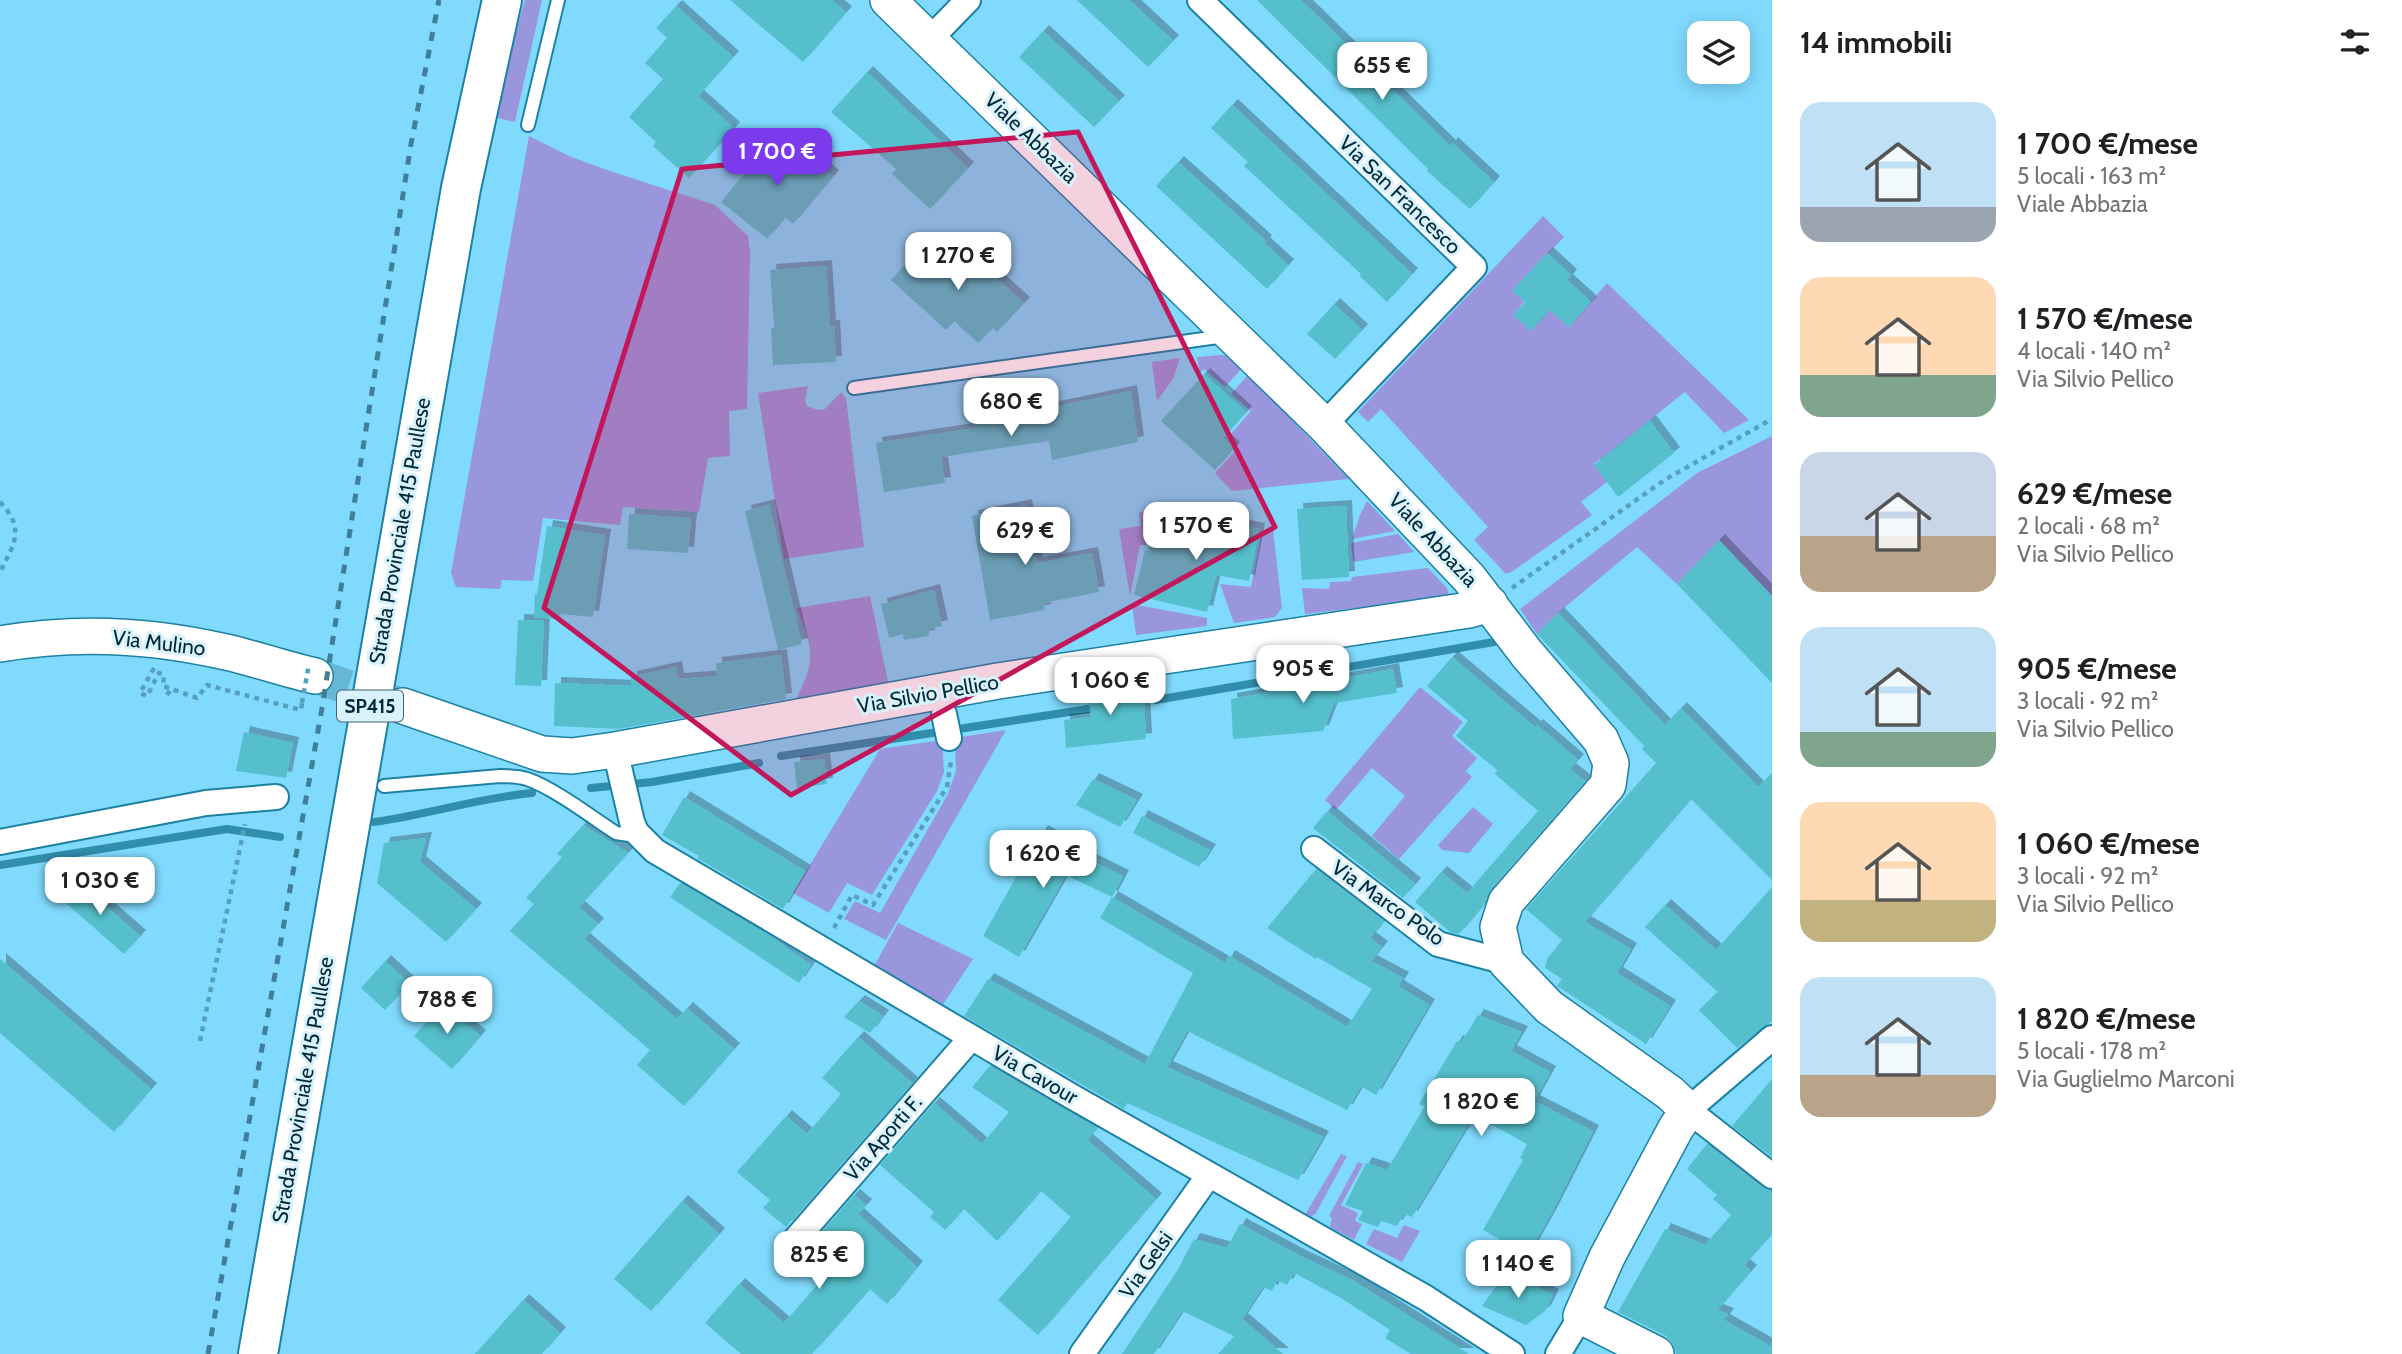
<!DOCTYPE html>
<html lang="it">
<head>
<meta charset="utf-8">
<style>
  :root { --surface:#fff; --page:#f6f6f6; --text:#202124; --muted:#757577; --accent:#7c3aed }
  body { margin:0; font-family:Cabin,sans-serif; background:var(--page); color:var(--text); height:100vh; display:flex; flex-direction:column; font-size:26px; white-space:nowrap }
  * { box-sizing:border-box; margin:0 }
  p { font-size:23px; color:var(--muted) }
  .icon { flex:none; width:38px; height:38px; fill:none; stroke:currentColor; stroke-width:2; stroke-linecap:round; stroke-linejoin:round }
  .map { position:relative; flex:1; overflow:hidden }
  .drawer { display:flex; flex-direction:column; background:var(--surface); width:630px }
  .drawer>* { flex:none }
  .controls { position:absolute; left:1687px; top:21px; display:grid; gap:14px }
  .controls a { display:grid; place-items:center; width:63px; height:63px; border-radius:14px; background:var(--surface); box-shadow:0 4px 18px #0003; font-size:35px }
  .price { position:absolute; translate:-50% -60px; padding:0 16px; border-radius:14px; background:#fff; color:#222; font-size:23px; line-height:46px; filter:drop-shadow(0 2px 4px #0008) }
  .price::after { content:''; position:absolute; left:50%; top:42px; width:21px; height:16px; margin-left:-10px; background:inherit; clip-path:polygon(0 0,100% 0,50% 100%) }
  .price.current { background:var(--accent); color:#fff }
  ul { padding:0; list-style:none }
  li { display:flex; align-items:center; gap:21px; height:175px; padding:0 28px }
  li span { display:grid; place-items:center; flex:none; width:196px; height:140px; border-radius:21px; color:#555 }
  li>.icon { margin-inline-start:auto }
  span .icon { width:84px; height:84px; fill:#fffc; stroke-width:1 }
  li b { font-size:30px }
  h2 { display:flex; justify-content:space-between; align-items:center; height:84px; padding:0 28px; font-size:30px }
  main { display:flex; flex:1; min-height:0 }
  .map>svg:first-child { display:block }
  .green { fill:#9996dd }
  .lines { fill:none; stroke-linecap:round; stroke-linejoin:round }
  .stream { stroke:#318dac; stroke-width:8 }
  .building { fill:#54c0cc; filter:url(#shadow) }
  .secondary-tunnel { stroke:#66b7d5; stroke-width:35; stroke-dasharray:35 18; stroke-linecap:butt }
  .lane-casing { stroke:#1d82a2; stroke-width:16 }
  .street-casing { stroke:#1d82a2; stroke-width:28 }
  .secondary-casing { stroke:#1d82a2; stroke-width:38 }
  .primary-casing { stroke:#1d82a2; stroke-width:42 }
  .path { stroke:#56a0bc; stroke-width:4.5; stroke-dasharray:5 5; stroke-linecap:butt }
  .lane { stroke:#fff; stroke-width:12 }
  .street { stroke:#fff; stroke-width:24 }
  .secondary { stroke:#fff; stroke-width:35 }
  .primary { stroke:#fff; stroke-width:38 }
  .rail { stroke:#3f8098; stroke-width:5; stroke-dasharray:9 9; stroke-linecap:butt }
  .path-bridge { stroke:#56a0bc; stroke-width:4.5; stroke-dasharray:5 5; stroke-linecap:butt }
  .marked { fill:#c2185b; fill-opacity:0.2; stroke:#c2185b; stroke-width:5; stroke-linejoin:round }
  .labels { text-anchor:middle; stroke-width:6; stroke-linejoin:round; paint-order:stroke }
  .shield { fill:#d9f2fc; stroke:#416571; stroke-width:2 }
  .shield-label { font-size:19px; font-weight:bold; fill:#002936 }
  .street-label { font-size:21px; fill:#002936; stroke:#d9f2fc }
</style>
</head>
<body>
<main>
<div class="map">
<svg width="1772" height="1354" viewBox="0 0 1772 1354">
  <defs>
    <filter id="shadow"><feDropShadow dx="6" dy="-6" stdDeviation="0" flood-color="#0004"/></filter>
  </defs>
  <rect width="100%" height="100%" fill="#80dafd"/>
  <!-- green -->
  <g class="green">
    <polygon points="525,0 542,0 515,122 493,117"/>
    <polygon points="529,136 569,156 604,169 715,205 748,236 750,252 747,409 729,411 730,456 708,458 699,512 623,507 620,525 543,518 533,581 502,580 500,589 456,587 451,573"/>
    <polygon points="1543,216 1564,237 1513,290 1524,302 1513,315 1550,310 1569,327 1607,283 1749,420 1724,433 1685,392 1594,464 1607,482 1581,502 1592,515 1513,571 1506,574 1474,540 1488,527 1381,409 1368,422 1358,412"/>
    <polygon points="1220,355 1229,356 1242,368 1225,387 1204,369 1200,372 1197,357"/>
    <polygon points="1180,358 1173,379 1157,401 1152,362"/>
    <polygon points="1248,375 1349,479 1232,491 1215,473 1239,447 1228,437 1251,411 1231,394"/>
    <polygon points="808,386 805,400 807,406 818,410 825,409 841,392 846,398 864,547 784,559 758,393"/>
    <polygon points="1772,436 1772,596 1719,541 1677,584 1637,547 1558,613 1537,634 1520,609 1697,473"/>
    <polygon points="1367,501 1395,531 1352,539 1360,515"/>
    <polygon points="1185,503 1179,523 1148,528 1146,545 1140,545 1130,596 1119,529 1141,526 1139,512"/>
    <polygon points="1273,529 1282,608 1275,617 1234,623 1220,584 1251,587 1262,531"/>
    <polygon points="1398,534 1414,552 1353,562 1351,543"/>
    <polygon points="1428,568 1447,588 1449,597 1305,614 1302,588 1329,589 1330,582 1351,581 1352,577"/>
    <path d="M870,596L888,682L795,701C817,660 813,650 797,608Z"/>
    <polygon points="1132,604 1207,618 1207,626 1136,635"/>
    <polygon points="1420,687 1463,722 1452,736 1477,758 1466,771 1472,777 1399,859 1372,836 1405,796 1372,768 1336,810 1325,800"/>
    <polygon points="1006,730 886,940 844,919 855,901 880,913 948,794 956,771 955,738"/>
    <polygon points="942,740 944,772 937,791 872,895 847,883 829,913 793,893 880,749"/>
    <polygon points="1473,807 1493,824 1469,853 1442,850 1438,845"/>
    <polygon points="898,923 973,959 942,1006 873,968"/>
    <polygon points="1341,1154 1347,1156 1316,1213 1311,1217 1305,1215"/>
    <polygon points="1358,1162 1363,1164 1341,1205 1358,1213 1355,1221 1362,1224 1354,1240 1330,1227 1332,1218 1329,1216"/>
    <polygon points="1404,1225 1420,1231 1402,1262 1366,1244 1374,1229 1397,1238"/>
  </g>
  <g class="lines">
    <!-- stream -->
    <g class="stream">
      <polyline points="1156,700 1494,642"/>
      <polyline points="781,756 1089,709"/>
      <polyline points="591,788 652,782 759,763"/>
      <path d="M374,822C427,815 478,798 532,793"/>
      <polyline points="0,865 227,829 280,837"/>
    </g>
  </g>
  <!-- building -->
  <g class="building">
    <polygon points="730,0 831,0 846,12 803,62"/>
    <polygon points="1077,0 1129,0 1173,41 1148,67"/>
    <polygon points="1257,0 1301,0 1450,146 1452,143 1494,182 1470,209 1427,171 1428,169"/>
    <polygon points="676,6 733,57 698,96 734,128 689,178 653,146 656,142 629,117 663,79 645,63 667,38 656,28"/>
    <polygon points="1043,31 1119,101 1094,127 1019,57"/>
    <polygon points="867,72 968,168 930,209 892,174 896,169 831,112"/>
    <polygon points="1232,105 1412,274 1387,302 1360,276 1361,274 1244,166 1248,162 1211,128"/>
    <polygon points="783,134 833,176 793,224 785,217 767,239 721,202 743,175 746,177"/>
    <polygon points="1178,162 1266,241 1264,243 1288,265 1267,289 1156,186"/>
    <polygon points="956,242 1024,303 997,332 993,328 978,343 954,321 946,330 891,280 919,249 936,265"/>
    <polygon points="1547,253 1571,275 1567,280 1591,302 1569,327 1550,310 1531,331 1513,315 1525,302 1512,291"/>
    <polygon points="826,266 830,326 834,326 836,362 773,365 771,328 774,328 770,270"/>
    <polygon points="1334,304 1362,330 1335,359 1307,334"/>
    <polygon points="1204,374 1246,412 1223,438 1234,448 1215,470 1161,421"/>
    <polygon points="1131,391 1138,442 1052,460 1049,441 941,457 945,483 884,492 876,443 974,428 971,413 1014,406 1015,415"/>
    <polygon points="1650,421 1674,453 1618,497 1594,465"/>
    <polygon points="769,505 802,644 778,650 745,511"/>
    <polygon points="1026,505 1037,563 1092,553 1099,592 1044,603 1045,610 990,620 972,516"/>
    <polygon points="1346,506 1349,577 1302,580 1297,509"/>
    <polygon points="629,514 691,518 688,553 627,549"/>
    <polygon points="1185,514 1259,529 1249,581 1216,575 1207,612 1134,595 1145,550 1148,551 1151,534 1180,538"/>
    <polygon points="547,526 605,535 593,617 560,614 559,619 534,617 535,594 537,595"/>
    <polygon points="1719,540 1772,596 1772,683 1677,584"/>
    <polygon points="934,590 942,626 928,629 929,636 904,640 903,634 889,638 881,604"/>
    <polygon points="1558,613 1665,725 1681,708 1758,787 1772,773 1772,880 1691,799 1585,922 1631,949 1617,973 1670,1006 1646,1044 1557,986 1562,979 1545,968 1547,959 1562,940 1526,909 1656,763 1642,749 1644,746 1537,634"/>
    <polygon points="518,620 544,621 541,686 515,685"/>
    <polygon points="781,655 786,699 619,729 554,726 555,683 631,686 631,677 676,667 678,679 717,676 716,663"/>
    <polygon points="1452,657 1535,727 1537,725 1578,760 1570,769 1585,781 1491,889 1484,904 1459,934 1450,932 1415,902 1441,872 1467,893 1538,811 1495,774 1497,770 1456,736 1468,721 1427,686"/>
    <polygon points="1393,669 1397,693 1334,703 1323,731 1233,739 1231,699"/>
    <polygon points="1143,680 1146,739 1066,748 1064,720 1091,717 1087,688"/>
    <polygon points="244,732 293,743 286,778 236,771"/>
    <polygon points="824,759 827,784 797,788 794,762"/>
    <polygon points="1093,779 1137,800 1120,827 1076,805"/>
    <polygon points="684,797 805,871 783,909 697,858 699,856 662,835"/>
    <polygon points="1327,811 1415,884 1403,898 1313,828"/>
    <polygon points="1142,816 1210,850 1199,867 1133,833"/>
    <polygon points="583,825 628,853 579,907 598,924 584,939 677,1019 687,1008 734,1049 684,1106 637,1065 650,1050 510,931 534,904 526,898 562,857 557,854"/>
    <polygon points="1042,831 1079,851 1078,854 1123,876 1112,897 1066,875 1019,957 983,936"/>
    <polygon points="426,838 420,862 476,909 446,942 377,883 384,843"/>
    <polygon points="1316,869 1384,921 1370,938 1382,947 1371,961 1403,978 1398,986 1429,1005 1376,1095 1361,1086 1347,1110 1187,1031 1167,1067 1323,1137 1298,1180 1127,1103 1124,1109 964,1016 988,979 1145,1064 1193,973 1100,918 1112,897 1225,963 1229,956 1347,1027 1372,989 1317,957 1316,959 1267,928"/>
    <polygon points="76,880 140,936 124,954 60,898"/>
    <polygon points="680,883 767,934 811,965 799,983 670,897"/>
    <polygon points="1772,887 1772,1021 1737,1048 1699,1010 1718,992 1645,927 1665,905 1716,950"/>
    <polygon points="0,959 151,1089 114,1132 0,1033"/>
    <polygon points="385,961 409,983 385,1010 361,988"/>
    <polygon points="859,1001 883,1016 870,1033 844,1017"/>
    <polygon points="442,1004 480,1036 452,1069 414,1036"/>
    <polygon points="1478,1015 1522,1032 1511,1051 1550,1072 1534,1101 1593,1131 1552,1212 1528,1255 1483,1230 1523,1160 1520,1158 1527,1144 1474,1115 1412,1217 1404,1214 1397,1226 1381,1221 1378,1227 1358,1220 1363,1211 1345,1205 1366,1163 1387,1170 1425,1106 1419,1104 1457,1041 1461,1043"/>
    <polygon points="858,1037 912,1083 786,1227 763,1208 770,1200 737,1172 786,1116 807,1134 841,1094 822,1078"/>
    <polygon points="990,1066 1097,1128 1087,1140 1156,1199 1038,1335 998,1300 1071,1217 1041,1191 997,1241 964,1209 945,1230 930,1217 934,1212 880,1165 934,1103 982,1144 1009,1112 972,1087"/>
    <polygon points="1772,1079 1772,1157 1732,1126"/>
    <polygon points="1707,1144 1763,1188 1772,1191 1772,1234 1744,1265 1751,1271 1717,1310 1728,1314 1724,1320 1772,1347 1772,1354 1676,1354 1673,1344 1666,1336 1618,1312 1665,1229 1705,1245 1731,1215 1713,1199 1717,1195 1687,1169"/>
    <polygon points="854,1195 866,1205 858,1214 917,1267 887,1304 870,1289 812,1354 741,1354 705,1323 739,1284 784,1323 834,1266 823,1256 826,1253 813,1242"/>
    <polygon points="682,1201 719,1234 651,1311 614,1279"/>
    <polygon points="1240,1224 1302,1257 1352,1280 1469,1354 1411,1354 1385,1338 1390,1330 1341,1298 1294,1273 1287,1285 1277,1280 1272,1291 1263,1287 1242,1319 1283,1354 1218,1354 1234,1336 1182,1311 1154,1354 1122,1354 1177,1271 1194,1239 1227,1248"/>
    <polygon points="1506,1272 1553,1295 1545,1311 1526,1325 1482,1306"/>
    <polygon points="523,1300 560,1333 542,1354 475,1354"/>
  </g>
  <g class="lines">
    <!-- secondary-tunnel -->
    <polyline class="secondary-tunnel" points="315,676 397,704"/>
    <defs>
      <g id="lane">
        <polyline points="528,125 558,0"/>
        <polyline points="854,388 1225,336"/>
        <path d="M384,786L500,776C509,776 518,776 527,779C552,787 593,818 616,833L629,835L636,832"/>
      </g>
      <g id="street">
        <polyline points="1200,0 1474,267 1324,425"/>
        <polyline points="930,39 968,0"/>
        <polyline points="944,714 949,738"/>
        <polyline points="615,750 632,822 636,832 655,851 1071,1096 1426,1298 1512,1354"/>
        <polyline points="0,842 206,803 276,797"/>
        <polyline points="1314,849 1438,944 1506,962"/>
        <polyline points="1772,1038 1688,1110 1772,1176"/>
        <polyline points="796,1239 971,1038"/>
        <polyline points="1082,1354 1209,1175"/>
        <polyline points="1558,1354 1581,1316"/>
      </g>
      <g id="secondary">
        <polyline points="888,0 1324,425 1469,578 1527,654 1601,740 1611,763 1608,785 1506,902 1498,927 1506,962 1549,1007 1670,1093 1688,1110 1676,1128 1607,1257 1581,1316 1656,1354"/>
        <path d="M0,644C74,631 152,635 226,652C256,659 285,669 315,676"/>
        <polyline points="403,706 542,754 572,756 615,750 998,681 1469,610 1490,604"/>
      </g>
      <polyline id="primary" points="258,1354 461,188 502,0"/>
    </defs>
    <!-- lane casing -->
    <use href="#lane" class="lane-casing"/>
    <!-- street casing -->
    <use href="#street" class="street-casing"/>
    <!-- secondary casing -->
    <use href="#secondary" class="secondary-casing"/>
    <!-- primary casing -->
    <use href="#primary" class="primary-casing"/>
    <!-- path -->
    <g class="path">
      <path d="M0,502C25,528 15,543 0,572"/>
      <polyline points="1512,588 1666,479 1772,419"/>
      <polyline points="154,668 140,693 147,696 159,673 164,675 163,686 197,698 207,685 301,710 302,703"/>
      <polyline points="167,695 171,689"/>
      <polyline points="834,928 852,895 873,905 947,787 951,761"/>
      <polyline points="200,1041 245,824"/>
    </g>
    <!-- lane -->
    <use href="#lane" class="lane"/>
    <!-- street -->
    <use href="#street" class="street"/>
    <!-- secondary -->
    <use href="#secondary" class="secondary"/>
    <!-- primary -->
    <use href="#primary" class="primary"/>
    <!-- rail -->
    <polyline class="rail" points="208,1354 322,708 411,144 439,0"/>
    <!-- path-bridge -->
    <polyline class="path-bridge" points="302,703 309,664"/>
  </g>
  <!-- marked area -->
  <path class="marked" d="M1078,132L1275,527L791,795L544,608L682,169Z"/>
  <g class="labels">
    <!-- shield labels -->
    <rect class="shield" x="337" y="690.5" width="66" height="31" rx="5"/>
    <g class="shield-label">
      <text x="370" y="713">SP415</text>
    </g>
    <!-- street labels -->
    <g class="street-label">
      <text transform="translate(1031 138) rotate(44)" y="7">Viale Abbazia</text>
      <text transform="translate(1400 195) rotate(44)" y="7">Via San Francesco</text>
      <text transform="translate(400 531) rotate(-80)" y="7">Strada Provinciale 415 Paullese</text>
      <text transform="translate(1433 540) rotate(47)" y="7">Viale Abbazia</text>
      <text transform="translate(159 643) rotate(7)" y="7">Via Mulino</text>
      <text transform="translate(928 694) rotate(-10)" y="7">Via Silvio Pellico</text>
      <text transform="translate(1388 903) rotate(35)" y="7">Via Marco Polo</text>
      <text transform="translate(1035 1075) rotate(30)" y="7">Via Cavour</text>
      <text transform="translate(303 1090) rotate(-80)" y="7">Strada Provinciale 415 Paullese</text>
      <text transform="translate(883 1138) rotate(-49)" y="7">Via Aporti F.</text>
      <text transform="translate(1146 1265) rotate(-55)" y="7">Via Gelsi</text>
    </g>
  </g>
</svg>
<div class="controls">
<a><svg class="icon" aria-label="layers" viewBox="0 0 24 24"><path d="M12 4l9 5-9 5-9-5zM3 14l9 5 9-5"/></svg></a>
</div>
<b class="price" style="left:1382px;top:102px">655 €</b>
<b class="price current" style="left:777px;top:188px">1 700 €</b>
<b class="price" style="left:958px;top:292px">1 270 €</b>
<b class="price" style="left:1011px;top:438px">680 €</b>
<b class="price" style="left:1196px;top:562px">1 570 €</b>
<b class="price" style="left:1025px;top:567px">629 €</b>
<b class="price" style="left:1303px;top:705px">905 €</b>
<b class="price" style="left:1110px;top:717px">1 060 €</b>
<b class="price" style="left:1043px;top:890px">1 620 €</b>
<b class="price" style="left:100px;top:917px">1 030 €</b>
<b class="price" style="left:447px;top:1036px">788 €</b>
<b class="price" style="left:1481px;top:1138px">1 820 €</b>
<b class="price" style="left:819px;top:1291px">825 €</b>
<b class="price" style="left:1518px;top:1300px">1 140 €</b>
</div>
<section class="drawer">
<h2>14 immobili<svg class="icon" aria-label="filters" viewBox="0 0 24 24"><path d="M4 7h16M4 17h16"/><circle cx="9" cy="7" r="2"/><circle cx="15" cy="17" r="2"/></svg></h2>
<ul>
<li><span style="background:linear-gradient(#bfe0f5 75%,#9aa5b1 0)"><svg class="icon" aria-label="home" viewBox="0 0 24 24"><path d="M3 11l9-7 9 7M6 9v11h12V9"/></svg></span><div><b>1 700 €/mese</b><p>5 locali · 163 m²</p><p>Viale Abbazia</p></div></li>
<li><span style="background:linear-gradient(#ffd9b3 70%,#7fa58c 0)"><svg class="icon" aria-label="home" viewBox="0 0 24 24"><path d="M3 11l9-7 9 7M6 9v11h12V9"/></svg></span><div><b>1 570 €/mese</b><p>4 locali · 140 m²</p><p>Via Silvio Pellico</p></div></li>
<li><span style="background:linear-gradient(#c9d6e8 60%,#b9a48a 0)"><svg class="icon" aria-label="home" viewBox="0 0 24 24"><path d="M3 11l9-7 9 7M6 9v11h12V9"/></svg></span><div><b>629 €/mese</b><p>2 locali · 68 m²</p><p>Via Silvio Pellico</p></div></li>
<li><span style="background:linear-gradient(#bfe0f5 75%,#7fa58c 0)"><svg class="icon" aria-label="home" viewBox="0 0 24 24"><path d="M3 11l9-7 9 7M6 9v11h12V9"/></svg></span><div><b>905 €/mese</b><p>3 locali · 92 m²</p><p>Via Silvio Pellico</p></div></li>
<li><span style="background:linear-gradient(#ffd9b3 70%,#c2b280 0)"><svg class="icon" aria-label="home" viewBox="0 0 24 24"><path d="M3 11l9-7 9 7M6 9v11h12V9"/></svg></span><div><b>1 060 €/mese</b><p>3 locali · 92 m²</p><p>Via Silvio Pellico</p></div></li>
<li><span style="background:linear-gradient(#bfe0f5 70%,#b9a48a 0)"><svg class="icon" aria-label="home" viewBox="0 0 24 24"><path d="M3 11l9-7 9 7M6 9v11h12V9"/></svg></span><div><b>1 820 €/mese</b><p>5 locali · 178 m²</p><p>Via Guglielmo Marconi</p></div></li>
</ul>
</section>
</main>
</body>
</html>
